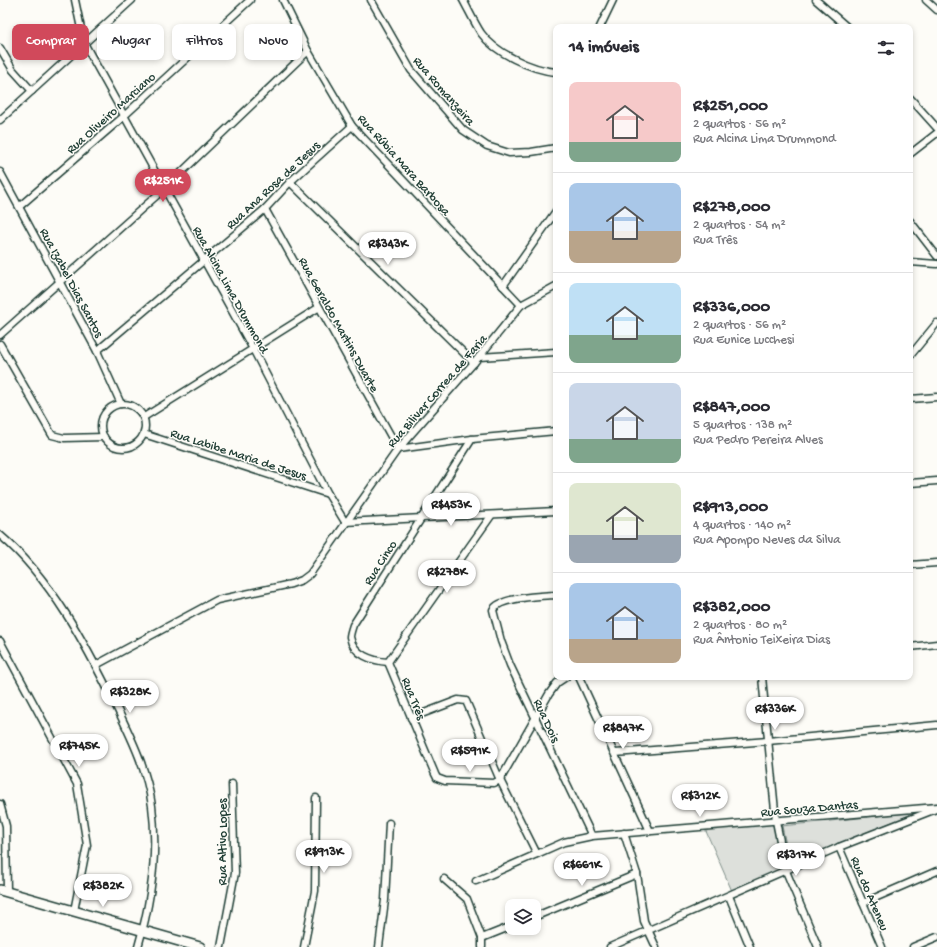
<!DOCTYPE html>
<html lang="pt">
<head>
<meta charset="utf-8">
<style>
  :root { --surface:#fff; --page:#f7f7f7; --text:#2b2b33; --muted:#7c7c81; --line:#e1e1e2; --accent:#d1495b }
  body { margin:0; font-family:"Gochi Hand",sans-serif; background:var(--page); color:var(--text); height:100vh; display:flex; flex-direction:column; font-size:15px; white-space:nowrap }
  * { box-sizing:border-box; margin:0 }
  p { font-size:13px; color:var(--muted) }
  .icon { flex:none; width:22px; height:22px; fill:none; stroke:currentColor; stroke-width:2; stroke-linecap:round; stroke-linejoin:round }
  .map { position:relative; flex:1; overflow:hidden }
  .panel { position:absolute; left:553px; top:24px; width:360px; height:656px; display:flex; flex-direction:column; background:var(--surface); border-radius:8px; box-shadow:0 2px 6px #0003 }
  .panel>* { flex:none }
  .top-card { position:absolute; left:12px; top:24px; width:380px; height:36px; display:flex; gap:8px }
  .tools { position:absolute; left:505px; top:899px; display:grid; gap:8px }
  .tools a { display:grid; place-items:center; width:36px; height:36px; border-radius:8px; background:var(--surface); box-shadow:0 2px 6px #0003; font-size:20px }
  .price { position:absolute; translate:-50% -34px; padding:0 9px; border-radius:14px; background:#fff; color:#222; font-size:13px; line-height:26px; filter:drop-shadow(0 1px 2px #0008) }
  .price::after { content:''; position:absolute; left:50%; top:24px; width:12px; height:9px; margin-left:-6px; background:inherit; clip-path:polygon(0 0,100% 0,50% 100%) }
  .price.active { background:var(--accent); color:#fff }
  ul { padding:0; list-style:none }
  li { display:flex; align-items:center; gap:12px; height:100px; padding:0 16px }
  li+li { border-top:1px solid var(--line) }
  li span { display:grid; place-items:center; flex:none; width:112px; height:80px; border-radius:8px; color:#555 }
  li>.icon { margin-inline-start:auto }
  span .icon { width:48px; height:48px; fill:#fffc; stroke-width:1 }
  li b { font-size:17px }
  h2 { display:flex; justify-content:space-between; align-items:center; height:48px; padding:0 16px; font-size:17px }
  .chip { padding:0 14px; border-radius:8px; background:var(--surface); box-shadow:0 2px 6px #0003; font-size:14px; line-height:36px }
  .chip.active { background:var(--accent); color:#fff }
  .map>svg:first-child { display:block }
  .green { fill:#dde0db; stroke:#7e8e88 }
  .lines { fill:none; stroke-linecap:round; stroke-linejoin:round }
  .minor-casing { stroke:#1f3d34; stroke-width:9 }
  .secondary-casing { stroke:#1f3d34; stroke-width:12 }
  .minor { stroke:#fdfcf7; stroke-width:6 }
  .secondary { stroke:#fdfcf7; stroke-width:9 }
  .labels { text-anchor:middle; stroke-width:3; stroke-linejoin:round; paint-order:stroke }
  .street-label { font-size:13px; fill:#1f3d34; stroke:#fdfcf7 }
</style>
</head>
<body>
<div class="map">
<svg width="937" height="947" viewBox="0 0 937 947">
  <rect width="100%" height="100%" fill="#fdfcf7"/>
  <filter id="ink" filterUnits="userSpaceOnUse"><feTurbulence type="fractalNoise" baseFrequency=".025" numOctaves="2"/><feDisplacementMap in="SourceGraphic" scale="8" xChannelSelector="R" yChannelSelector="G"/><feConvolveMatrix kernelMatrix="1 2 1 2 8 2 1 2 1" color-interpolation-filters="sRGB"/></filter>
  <g filter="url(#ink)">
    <!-- green -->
    <g class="green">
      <polygon points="917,812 790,863 782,826"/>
      <polygon points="773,824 782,869 732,891 705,829"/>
    </g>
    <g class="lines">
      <defs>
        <g id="minor">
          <polyline points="75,0 84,43 253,349 328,494 345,522"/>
          <polyline points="283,0 308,51 352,126 521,305"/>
          <polyline points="371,0 411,70 463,130 487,146 509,153 531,152 556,148"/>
          <path d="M463,0C469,11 474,22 481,33C495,53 532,70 556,72"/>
          <polyline points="816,0 847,27"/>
          <polyline points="926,0 937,10"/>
          <polyline points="600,27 613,0"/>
          <polyline points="0,48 13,70 32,91"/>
          <polyline points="910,98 937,128"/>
          <polyline points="0,120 132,0"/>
          <polyline points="910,154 937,133"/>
          <polyline points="0,172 97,351 121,404"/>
          <polyline points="290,182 474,363"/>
          <polyline points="20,206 123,117 250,0"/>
          <polyline points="265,209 398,449 472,439 556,431"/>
          <polyline points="910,221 937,256"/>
          <polyline points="910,262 937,264"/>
          <polyline points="503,286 556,211"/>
          <polyline points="0,335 164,189 308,51"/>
          <polyline points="0,344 52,435 64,438 104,437"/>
          <polyline points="97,351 265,209 290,182 352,126"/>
          <polyline points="910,356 937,323"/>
          <polyline points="479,357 556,352"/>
          <polyline points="910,399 937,397"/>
          <circle cx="123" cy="426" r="22"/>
          <polyline points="144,417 318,308"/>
          <polyline points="144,434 328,494"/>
          <polyline points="910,483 937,481"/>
          <polyline points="345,522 556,511"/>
          <path d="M0,535C51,578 86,645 115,704C131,737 147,769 152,806C158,852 151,902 138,947"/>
          <polyline points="910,565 937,563"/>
          <path d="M556,595C542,596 499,597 493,610L501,641L510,665L592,836"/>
          <polyline points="0,641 77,784 87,845 74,911"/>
          <polyline points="910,647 937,644"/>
          <polyline points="388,662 435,774 437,778 445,781 494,783 500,780 549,694 557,683 566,677"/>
          <path d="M388,662C373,661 353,655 350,637C350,634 352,628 353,625L472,439"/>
          <polyline points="388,662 491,516"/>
          <polyline points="96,665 217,600 291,584 302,580 310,574 398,449 479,357 521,305 556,286"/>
          <polyline points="579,677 650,831"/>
          <polyline points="762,677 776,821 786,871 818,947"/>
          <polyline points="411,718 458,700 466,701 500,780 537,854"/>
          <polyline points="615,753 768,741 937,725"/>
          <polyline points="0,804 6,826 7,892"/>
          <polyline points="624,833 637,874 644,921 656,947"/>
          <polyline points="839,847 882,947"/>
          <polyline points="444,879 467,899 482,938 482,947"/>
          <polyline points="476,881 564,842 592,836 937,807"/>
          <polyline points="729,896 750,947"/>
          <polyline points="863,903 937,871"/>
          <polyline points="534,917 637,874"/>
          <polyline points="482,938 512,926"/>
          <polyline points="221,947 235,873 232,784"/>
          <polyline points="304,947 315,891 316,798"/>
          <polyline points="379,947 385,900 389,823"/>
          <polyline points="610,947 839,847 936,809"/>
          <polyline points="913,947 937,937"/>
        </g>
        <polyline id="secondary" points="0,890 200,947"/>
      </defs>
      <!-- minor casing -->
      <use href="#minor" class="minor-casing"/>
      <!-- secondary casing -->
      <use href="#secondary" class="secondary-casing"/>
      <!-- minor -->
      <use href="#minor" class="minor"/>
      <!-- secondary -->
      <use href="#secondary" class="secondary"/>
    </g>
  </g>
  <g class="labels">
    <!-- street labels -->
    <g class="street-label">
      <text transform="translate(445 90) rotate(49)" y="5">Rua Romanzeira</text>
      <text transform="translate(110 112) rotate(-42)" y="5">Rua Oliveiro Marciano</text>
      <text transform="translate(405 164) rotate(48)" y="5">Rua Rúbia Mara Barbosa</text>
      <text transform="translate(272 184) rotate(-43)" y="5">Rua Ana Rosa de Jesus</text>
      <text transform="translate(73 282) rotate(62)" y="5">Rua Izabel Dias Santos</text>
      <text transform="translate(232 289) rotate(61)" y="5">Rua Alcina Lima Drummond</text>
      <text transform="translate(340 324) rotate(61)" y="5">Rua Geraldo Martins Duarte</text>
      <text transform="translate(436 390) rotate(-49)" y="5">Rua Bilivar Correa de Faria</text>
      <text transform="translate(239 453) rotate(18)" y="5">Rua Labibe Maria de Jesus</text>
      <text transform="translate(379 562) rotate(-57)" y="5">Rua Cinco</text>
      <text transform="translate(415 698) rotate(68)" y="5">Rua Três</text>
      <text transform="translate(548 720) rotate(65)" y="5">Rua Dois</text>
      <text transform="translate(809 807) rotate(-5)" y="5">Rua Souza Dantas</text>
      <text transform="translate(221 842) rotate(-90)" y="5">Rua Altivo Lopes</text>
      <text transform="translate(871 893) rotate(67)" y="5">Rua do Ateneu</text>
    </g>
  </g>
</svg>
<div class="tools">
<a><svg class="icon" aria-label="layers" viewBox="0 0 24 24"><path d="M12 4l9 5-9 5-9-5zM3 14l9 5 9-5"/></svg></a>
</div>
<b class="price active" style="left:163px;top:203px">R$251K</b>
<b class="price" style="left:388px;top:266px">R$343K</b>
<b class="price" style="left:451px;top:527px">R$453K</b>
<b class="price" style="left:447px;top:594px">R$278K</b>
<b class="price" style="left:130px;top:714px">R$328K</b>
<b class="price" style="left:775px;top:731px">R$336K</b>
<b class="price" style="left:623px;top:750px">R$847K</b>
<b class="price" style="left:79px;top:768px">R$745K</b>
<b class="price" style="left:470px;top:773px">R$591K</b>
<b class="price" style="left:700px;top:818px">R$312K</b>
<b class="price" style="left:324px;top:874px">R$913K</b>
<b class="price" style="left:796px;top:877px">R$317K</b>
<b class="price" style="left:582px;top:887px">R$661K</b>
<b class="price" style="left:103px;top:908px">R$382K</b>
<div class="top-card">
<a class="chip active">Comprar</a>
<a class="chip">Alugar</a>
<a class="chip">Filtros</a>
<a class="chip">Novo</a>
</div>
<section class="panel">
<h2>14 imóveis<svg class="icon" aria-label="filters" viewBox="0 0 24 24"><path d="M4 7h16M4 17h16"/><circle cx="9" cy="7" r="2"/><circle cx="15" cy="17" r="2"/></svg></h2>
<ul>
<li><span style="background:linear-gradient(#f6c9c9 75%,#7fa58c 0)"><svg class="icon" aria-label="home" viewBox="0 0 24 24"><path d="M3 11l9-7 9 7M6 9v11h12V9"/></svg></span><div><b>R$251,000</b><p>2 quartos · 56 m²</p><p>Rua Alcina Lima Drummond</p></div></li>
<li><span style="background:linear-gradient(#a9c7e8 60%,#b9a48a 0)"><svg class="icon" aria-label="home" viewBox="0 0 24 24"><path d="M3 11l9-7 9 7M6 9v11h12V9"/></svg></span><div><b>R$278,000</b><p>2 quartos · 54 m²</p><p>Rua Três</p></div></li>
<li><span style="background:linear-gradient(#bfe0f5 65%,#7fa58c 0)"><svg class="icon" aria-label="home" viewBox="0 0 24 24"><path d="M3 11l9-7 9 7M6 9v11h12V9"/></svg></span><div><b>R$336,000</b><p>2 quartos · 56 m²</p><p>Rua Eunice Lucchesi</p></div></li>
<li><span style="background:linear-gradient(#c9d6e8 70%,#7fa58c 0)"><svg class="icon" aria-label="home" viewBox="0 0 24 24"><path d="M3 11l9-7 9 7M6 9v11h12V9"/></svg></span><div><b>R$847,000</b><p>5 quartos · 138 m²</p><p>Rua Pedro Pereira Alves</p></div></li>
<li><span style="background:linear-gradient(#dfe7d0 65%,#9aa5b1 0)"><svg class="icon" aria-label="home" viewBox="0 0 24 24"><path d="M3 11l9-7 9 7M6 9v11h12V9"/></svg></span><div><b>R$913,000</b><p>4 quartos · 140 m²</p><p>Rua Apompo Neves da Silva</p></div></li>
<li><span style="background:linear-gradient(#a9c7e8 70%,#b9a48a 0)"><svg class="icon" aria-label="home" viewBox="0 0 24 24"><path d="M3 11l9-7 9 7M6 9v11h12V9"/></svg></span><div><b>R$382,000</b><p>2 quartos · 80 m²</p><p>Rua Ântonio Teixeira Dias</p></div></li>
</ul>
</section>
</div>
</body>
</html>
